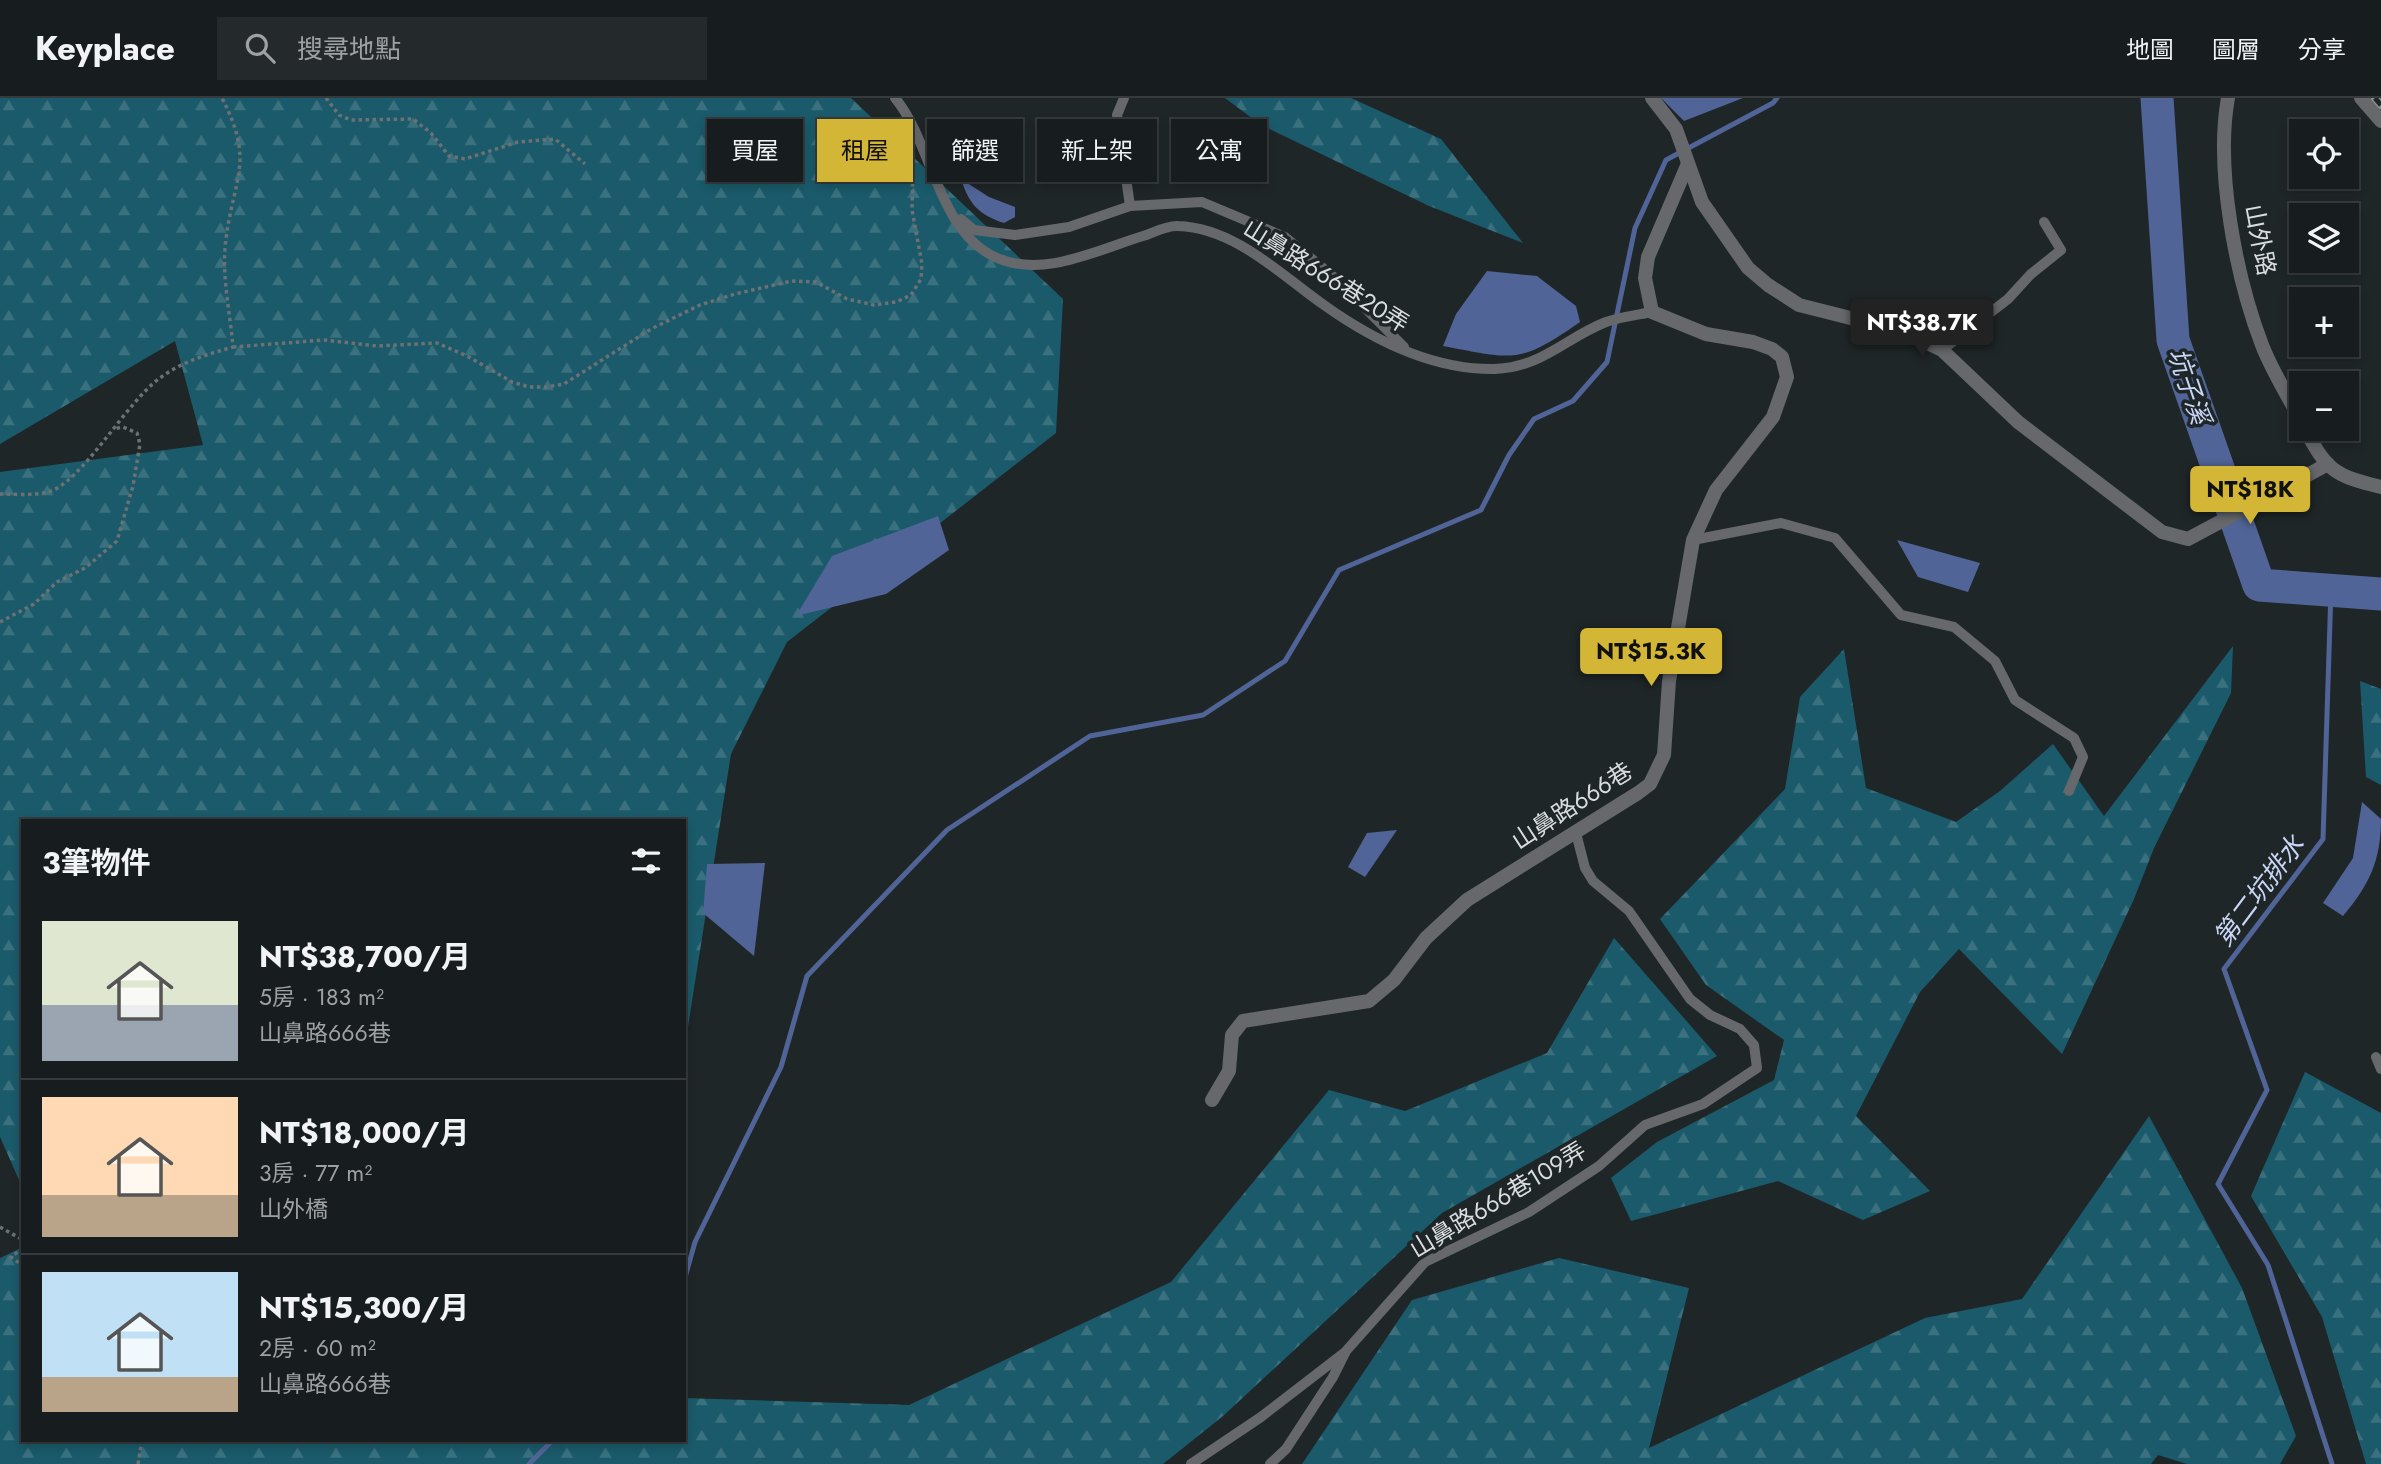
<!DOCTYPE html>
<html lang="zh-TW">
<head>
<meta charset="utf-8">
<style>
  :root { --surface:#171c1e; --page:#24292b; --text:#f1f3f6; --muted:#9ea1a4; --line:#363a3c; --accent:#d3b635 }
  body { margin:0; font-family:Jost,"Noto Sans TC",sans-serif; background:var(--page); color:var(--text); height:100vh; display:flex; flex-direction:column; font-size:26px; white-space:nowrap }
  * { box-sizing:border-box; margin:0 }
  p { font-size:23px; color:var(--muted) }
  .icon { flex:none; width:38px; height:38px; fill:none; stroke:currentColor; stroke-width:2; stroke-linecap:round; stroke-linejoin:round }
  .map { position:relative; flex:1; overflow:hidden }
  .drawer { position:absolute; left:21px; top:721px; width:665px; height:623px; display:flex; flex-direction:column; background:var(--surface); border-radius:0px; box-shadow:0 4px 10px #0003,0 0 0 2px var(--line) }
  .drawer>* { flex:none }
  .hud { position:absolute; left:707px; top:21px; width:665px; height:63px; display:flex; gap:14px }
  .tools { position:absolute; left:2289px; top:21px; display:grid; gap:14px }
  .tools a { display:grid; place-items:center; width:70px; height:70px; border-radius:0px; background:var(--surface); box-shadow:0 4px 10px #0003,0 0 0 2px var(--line); font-size:35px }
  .price { position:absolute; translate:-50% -60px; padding:0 16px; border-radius:7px; background:var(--accent); color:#111; font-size:23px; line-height:46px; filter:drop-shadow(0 2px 4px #0008) }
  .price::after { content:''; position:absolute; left:50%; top:42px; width:21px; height:16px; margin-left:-10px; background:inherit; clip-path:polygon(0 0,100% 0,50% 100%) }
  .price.selected { background:#222; color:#fff }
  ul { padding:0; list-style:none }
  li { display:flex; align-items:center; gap:21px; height:175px; padding:0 21px }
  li+li { border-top:2px solid var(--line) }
  li span { display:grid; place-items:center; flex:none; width:196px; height:140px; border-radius:0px; color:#555 }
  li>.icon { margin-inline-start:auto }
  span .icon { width:84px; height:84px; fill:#fffc; stroke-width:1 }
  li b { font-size:30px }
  h2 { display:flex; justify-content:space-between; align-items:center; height:84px; padding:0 21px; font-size:30px }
  .pill { padding:0 24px; border-radius:0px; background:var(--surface); box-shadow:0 4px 10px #0003,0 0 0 2px var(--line); font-size:24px; line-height:63px }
  .pill.selected { background:var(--accent); color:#111 }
  header { display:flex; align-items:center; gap:42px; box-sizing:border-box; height:98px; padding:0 35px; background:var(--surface); border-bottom:2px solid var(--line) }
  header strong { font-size:33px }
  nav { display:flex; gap:38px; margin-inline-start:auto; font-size:24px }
  .search { width:490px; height:63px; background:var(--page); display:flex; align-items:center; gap:18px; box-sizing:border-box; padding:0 24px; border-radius:0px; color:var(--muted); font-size:26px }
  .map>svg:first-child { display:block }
  .forest { fill:url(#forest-firs) }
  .water { fill:#516497 }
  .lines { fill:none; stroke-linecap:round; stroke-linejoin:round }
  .stream { stroke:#516497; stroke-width:5 }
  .river { stroke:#516497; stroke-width:33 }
  .path { stroke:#6c7173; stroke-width:3.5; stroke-dasharray:3.5 3.5; stroke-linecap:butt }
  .service { stroke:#66686b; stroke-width:10 }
  .minor { stroke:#66686b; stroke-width:14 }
  .rail-casing { stroke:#8e9395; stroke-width:8 }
  .rail { stroke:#1f2628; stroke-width:5; stroke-dasharray:16; stroke-linecap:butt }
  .labels { text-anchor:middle; stroke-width:7; stroke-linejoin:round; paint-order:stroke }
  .street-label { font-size:24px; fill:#d9dddf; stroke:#1f2628 }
  .water-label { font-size:26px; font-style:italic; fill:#c9d6f6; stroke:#1f2628 }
</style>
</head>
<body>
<header>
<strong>Keyplace</strong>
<div class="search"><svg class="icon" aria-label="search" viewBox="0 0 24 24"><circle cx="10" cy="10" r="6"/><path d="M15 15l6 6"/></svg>搜尋地點</div>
<nav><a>地圖</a><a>圖層</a><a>分享</a></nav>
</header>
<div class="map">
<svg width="2381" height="1366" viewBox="0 0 2381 1366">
  <defs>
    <pattern id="forest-firs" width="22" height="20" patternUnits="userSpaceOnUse" patternTransform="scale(1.75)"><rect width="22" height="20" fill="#1a5a6a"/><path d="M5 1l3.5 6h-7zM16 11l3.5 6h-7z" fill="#3b717f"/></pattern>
  </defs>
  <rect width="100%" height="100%" fill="#1f2628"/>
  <!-- forest -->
  <g class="forest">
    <polygon points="0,0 851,0 1063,201 1056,335 787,544 731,656 684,954 684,723 23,723 23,1091 0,1039 0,374 203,347 175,243 0,346"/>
    <polygon points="1225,0 1351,0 1441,41 1523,145 1429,108 1261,27"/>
    <polygon points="2233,548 2231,595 2154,750 2134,801 2062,956 1959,851 1920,894 1856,1018 1930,1093 1863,1122 1778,1083 1631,1123 1611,1080 1657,1044 1774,982 1784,942 1706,887 1660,821 1785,691 1800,599 1844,551 1866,690 1956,724 2000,693 2053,646 2104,718"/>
    <polygon points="2360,583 2381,591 2381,687 2366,679"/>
    <polygon points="1614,840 1717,958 1442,1115 1223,1318 1163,1366 0,1366 0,1160 23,1149 23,1342 684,1342 684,1300 909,1307 1171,1184 1329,992 1405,1013 1547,955"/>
    <polygon points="2305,974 2381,1015 2381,1366 2366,1366 2322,1219 2251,1098"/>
    <polygon points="2149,1018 2242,1190 2296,1338 2280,1366 2187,1366 2158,1357 2151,1366 1302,1366 1412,1202 1559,1160 1689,1190 1649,1350 1925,1220 2022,1201"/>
  </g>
  <!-- water -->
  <g class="water">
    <polygon points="1661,0 1743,0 1684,23"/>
    <path d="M961,81L989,99L1015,109V119L1004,125C979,117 969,106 961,81Z"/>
    <path d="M1487,173L1537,178L1576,208L1580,224C1519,267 1513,261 1443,248L1456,216Z"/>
    <polygon points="938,418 949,452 886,496 796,518 832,458"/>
    <polygon points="1897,442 1980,465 1968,494 1918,479"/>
    <path d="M2362,704L2381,721C2381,763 2369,787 2343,818L2323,805L2353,760Z"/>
    <polygon points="1397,732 1365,779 1348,769 1367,735"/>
    <polygon points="765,765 754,858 703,815 707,766"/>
  </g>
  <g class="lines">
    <!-- stream -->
    <g class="stream">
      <polyline points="2331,492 2323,741 2224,871 2267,992 2218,1086 2268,1167 2332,1366"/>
      <polyline points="684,1183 695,1144 781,969 807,878 947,732 1090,638 1203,617 1285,563 1339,472 1481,412 1509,357 1534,321 1573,303 1607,264 1635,130 1666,62 1773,5 1777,0"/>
      <polyline points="529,1366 553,1342"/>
    </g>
    <!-- river -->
    <polyline class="river" points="2157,0 2173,242 2259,487 2381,496"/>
    <!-- path -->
    <g class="path">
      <polyline points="326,0 339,17 351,22 413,21 431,35 449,58 465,61 518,44 555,41 585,66"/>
      <polyline points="233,249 324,242 377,248 437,245 467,258 512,284 529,289 546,289 564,286 651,231 700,207 735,196 792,183 816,184 847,201 874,207 896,204 911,197 921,181 922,166 912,112 913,66"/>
      <path d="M0,396C15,396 33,398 48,394C82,385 126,304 160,280C181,264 208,256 233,249C230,214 221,175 226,141C234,78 255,64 222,0"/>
      <polyline points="0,524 34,506 57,484 85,470 117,443 133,388 140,346 137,335 123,329 113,331"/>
      <polyline points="0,1129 23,1142"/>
      <polyline points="23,1150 11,1159 23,1168"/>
      <polyline points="138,1366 142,1342"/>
    </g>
    <!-- service -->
    <g class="service">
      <path d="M895,0C932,44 937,132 995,159C1042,181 1097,152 1143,138C1153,135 1167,127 1178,128C1235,130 1280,176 1324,207C1373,242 1433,272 1495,271C1543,269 1565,240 1606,224C1620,219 1637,217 1652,214"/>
      <polyline points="1124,0 1117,17 1130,108"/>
      <polyline points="961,121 974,132 1015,137 1069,129 1130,108 1202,104 1285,139 1334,179 1404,249"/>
      <polyline points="1942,252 2008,201 2031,176 2061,152 2044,124"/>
      <polyline points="1693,442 1781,425 1835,440 1901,517 1954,529 1995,563 2015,602 2074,640 2083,659 2069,693"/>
      <polyline points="2376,959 2381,971"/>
      <polyline points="1191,1366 1261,1319 1344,1255"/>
      <polyline points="1270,1366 1286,1351 1333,1279 1346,1253 1425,1164 1529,1114 1599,1068 1645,1027 1703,1006 1757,970 1754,947 1740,931 1710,917 1690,901 1629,813 1593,783 1585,770 1576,735"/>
    </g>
    <!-- minor -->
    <g class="minor">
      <polyline points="1652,0 1676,31 1702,104 1748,170 1768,187 1799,207 1902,233 1942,252 2018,324 2162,434 2188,441 2328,366"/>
      <path d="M2228,0C2215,71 2236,179 2262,247C2272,273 2288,298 2301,323"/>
      <polyline points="2361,0 2381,23"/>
      <path d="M2305,331C2327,373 2335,378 2381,389"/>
      <polyline points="1212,1002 1229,973 1232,937 1243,923 1369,903 1394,882 1426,840 1467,802 1638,695 1650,686 1664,657 1669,583 1693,442 1716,392 1773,319 1787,279 1782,259 1772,251 1753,244 1706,236 1652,214 1645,180 1648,159 1687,68"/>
    </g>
    <defs>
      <polyline id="rail" points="2375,0 2381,7"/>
    </defs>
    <!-- rail casing -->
    <use href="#rail" class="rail-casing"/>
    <!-- rail -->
    <use href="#rail" class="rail"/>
  </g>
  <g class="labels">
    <!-- street labels -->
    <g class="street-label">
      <text transform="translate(2260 142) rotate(79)" y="8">山外路</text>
      <text transform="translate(1326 178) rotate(32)" y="8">山鼻路666巷20弄</text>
      <text transform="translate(1572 708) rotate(-33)" y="8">山鼻路666巷</text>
      <text transform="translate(1498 1102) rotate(-31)" y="8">山鼻路666巷109弄</text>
    </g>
    <!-- water labels -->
    <g class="water-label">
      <text transform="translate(2189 288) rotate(71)" y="9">坑子溪</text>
      <text transform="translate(2259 793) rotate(-53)" y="9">第二坑排水</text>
    </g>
  </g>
</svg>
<div class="tools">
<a><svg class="icon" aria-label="locate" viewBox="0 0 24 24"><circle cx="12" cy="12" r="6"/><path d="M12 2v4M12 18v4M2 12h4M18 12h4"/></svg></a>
<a><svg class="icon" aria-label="layers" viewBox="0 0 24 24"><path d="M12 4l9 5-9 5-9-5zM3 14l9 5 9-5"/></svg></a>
<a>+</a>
<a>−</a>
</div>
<b class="price selected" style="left:1922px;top:261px">NT$38.7K</b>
<b class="price" style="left:2250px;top:428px">NT$18K</b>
<b class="price" style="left:1651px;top:590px">NT$15.3K</b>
<div class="hud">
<a class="pill">買屋</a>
<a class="pill selected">租屋</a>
<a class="pill">篩選</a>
<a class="pill">新上架</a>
<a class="pill">公寓</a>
</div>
<section class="drawer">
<h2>3筆物件<svg class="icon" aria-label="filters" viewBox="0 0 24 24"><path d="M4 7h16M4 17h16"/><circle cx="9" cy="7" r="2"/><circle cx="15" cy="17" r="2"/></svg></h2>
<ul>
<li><span style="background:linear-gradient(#dfe7d0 60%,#9aa5b1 0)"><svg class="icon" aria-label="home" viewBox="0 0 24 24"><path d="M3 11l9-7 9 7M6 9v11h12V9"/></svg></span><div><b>NT$38,700/月</b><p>5房 · 183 m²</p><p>山鼻路666巷</p></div></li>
<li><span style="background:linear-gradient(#ffd9b3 70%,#b9a48a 0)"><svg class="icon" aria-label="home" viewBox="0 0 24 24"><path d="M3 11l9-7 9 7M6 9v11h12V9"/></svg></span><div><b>NT$18,000/月</b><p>3房 · 77 m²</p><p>山外橋</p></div></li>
<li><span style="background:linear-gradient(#bfe0f5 75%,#b9a48a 0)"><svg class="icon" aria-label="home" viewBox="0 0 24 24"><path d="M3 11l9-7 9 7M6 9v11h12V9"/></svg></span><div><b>NT$15,300/月</b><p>2房 · 60 m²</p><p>山鼻路666巷</p></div></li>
</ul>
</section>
</div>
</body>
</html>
